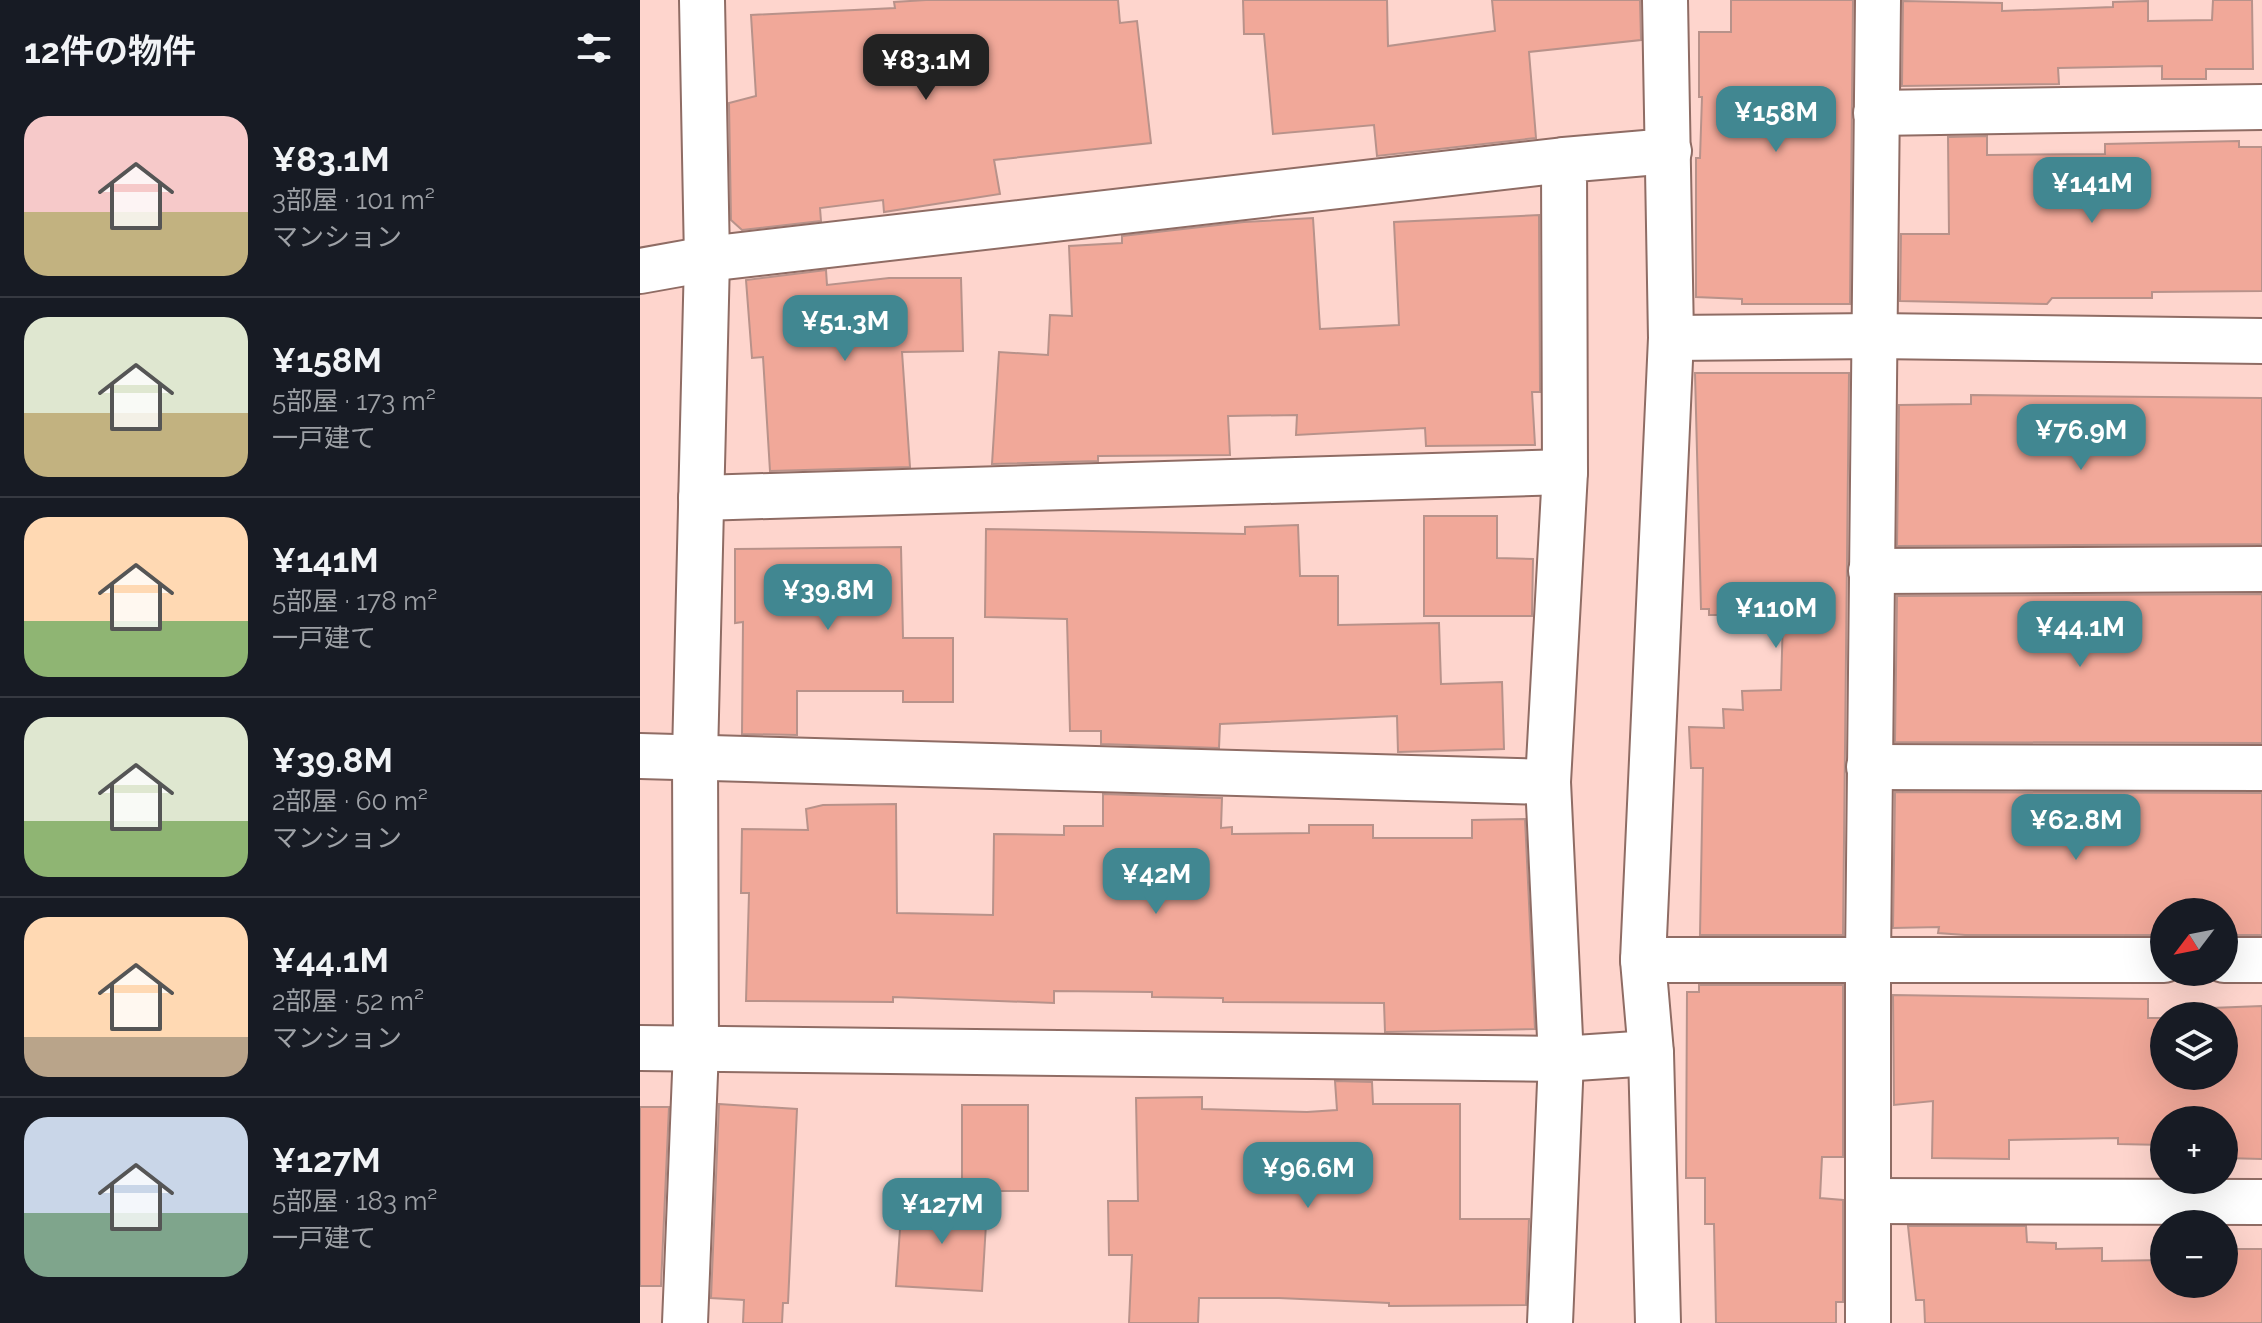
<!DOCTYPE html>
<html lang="ja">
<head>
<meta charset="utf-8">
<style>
  :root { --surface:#171b24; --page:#242831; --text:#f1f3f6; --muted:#9ea1a6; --line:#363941; --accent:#418791 }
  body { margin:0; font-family:Raleway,"Noto Sans JP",sans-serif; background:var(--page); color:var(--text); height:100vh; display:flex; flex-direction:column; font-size:30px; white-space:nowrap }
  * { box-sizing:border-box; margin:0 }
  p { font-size:26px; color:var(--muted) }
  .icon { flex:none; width:44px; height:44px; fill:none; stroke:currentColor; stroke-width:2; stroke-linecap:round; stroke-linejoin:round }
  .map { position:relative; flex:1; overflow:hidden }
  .side { display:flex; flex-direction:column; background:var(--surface); width:640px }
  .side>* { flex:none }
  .needle { width:52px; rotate:238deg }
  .fabs { position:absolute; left:1510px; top:898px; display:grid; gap:16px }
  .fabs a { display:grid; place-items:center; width:88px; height:88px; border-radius:50%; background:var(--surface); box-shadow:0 8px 32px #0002; font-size:40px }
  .price { position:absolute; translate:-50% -68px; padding:0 18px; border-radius:16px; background:var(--accent); color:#fff; font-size:26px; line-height:52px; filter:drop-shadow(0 2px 4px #0008) }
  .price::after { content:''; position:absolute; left:50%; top:48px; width:24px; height:18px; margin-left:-12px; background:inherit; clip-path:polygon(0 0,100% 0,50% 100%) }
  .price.current { background:#222; color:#fff }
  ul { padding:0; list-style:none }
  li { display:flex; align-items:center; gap:24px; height:200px; padding:0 24px }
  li+li { border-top:2px solid var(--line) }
  li span { display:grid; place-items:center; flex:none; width:224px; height:160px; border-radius:24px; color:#555 }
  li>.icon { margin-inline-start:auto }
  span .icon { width:96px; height:96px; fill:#fffc; stroke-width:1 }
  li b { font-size:34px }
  h2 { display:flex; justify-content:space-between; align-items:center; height:96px; padding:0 24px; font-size:34px }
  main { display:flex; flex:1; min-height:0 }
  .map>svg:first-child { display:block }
  .building { fill:#f1a899; stroke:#b8928a; stroke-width:2 }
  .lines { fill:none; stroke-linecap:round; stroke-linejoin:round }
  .street-casing { stroke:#8f6c64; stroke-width:48 }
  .street { stroke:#fff; stroke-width:44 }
</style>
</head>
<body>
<main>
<section class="side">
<h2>12件の物件<svg class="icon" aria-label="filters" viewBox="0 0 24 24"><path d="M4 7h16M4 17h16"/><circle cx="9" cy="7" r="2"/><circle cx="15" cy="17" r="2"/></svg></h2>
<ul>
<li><span style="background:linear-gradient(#f6c9c9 60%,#c2b280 0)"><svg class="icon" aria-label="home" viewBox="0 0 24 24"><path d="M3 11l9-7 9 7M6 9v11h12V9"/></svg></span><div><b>¥83.1M</b><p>3部屋 · 101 m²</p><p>マンション</p></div></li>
<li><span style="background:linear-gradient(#dfe7d0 60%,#c2b280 0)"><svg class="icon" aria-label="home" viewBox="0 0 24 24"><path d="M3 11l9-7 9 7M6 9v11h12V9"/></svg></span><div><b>¥158M</b><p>5部屋 · 173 m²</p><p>一戸建て</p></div></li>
<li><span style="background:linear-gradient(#ffd9b3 65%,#8fb573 0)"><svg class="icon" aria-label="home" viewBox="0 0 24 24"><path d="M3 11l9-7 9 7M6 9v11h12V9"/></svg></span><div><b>¥141M</b><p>5部屋 · 178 m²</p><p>一戸建て</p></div></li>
<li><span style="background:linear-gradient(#dfe7d0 65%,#8fb573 0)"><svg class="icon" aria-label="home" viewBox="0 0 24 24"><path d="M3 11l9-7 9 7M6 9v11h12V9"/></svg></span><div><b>¥39.8M</b><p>2部屋 · 60 m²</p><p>マンション</p></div></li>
<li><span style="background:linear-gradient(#ffd9b3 75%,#b9a48a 0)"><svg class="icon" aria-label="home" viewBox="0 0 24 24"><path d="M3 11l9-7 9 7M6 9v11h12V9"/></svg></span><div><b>¥44.1M</b><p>2部屋 · 52 m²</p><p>マンション</p></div></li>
<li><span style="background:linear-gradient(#c9d6e8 60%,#7fa58c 0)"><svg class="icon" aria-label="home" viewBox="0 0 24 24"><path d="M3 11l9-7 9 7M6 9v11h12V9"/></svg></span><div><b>¥127M</b><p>5部屋 · 183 m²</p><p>一戸建て</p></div></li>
</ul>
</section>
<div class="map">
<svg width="1622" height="1323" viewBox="0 0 1622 1323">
  <rect width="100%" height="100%" fill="#fed5cd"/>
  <!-- building -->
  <g class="building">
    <polygon points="286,0 478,0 480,23 497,21 511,143 354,160 360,194 244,212 243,200 180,208 181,221 102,230 91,220 89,103 116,96 111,15 255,8 254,2"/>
    <polygon points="603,0 747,0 748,46 855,31 852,0 1000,0 1001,40 889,52 896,138 737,156 734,125 633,134 624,34 604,34"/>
    <polygon points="1091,0 1213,0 1210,304 1102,304 1102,299 1056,297 1056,158 1060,158 1062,97 1059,97 1059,32 1091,32"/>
    <polygon points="1573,0 1612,0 1613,69 1566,69 1566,79 1522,79 1522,66 1418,68 1419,84 1262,86 1263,1 1362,3 1362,11 1473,7 1473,2 1508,1 1508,21 1572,20"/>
    <polygon points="1347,136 1347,155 1465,154 1465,144 1599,141 1599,147 1622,147 1622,291 1512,292 1512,298 1412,298 1407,304 1260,301 1261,234 1309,234 1308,137"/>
    <polygon points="899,215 900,392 892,392 895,445 786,446 785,428 656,435 657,415 588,416 590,455 458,456 458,461 352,464 359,352 408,355 410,315 432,316 429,246 482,243 482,236 604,222 673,218 680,329 759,325 754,222"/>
    <polygon points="186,270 187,285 249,278 321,278 323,351 262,352 270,467 130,471 123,357 112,358 106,280"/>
    <polygon points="1055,373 1209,373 1203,935 1060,935 1063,768 1051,768 1049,727 1084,728 1083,709 1103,710 1102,691 1141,690 1143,615 1069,615 1069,609 1061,609"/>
    <polygon points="1331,395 1622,398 1622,544 1257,546 1259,405 1331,404"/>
    <polygon points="784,516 857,516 857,558 893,559 892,616 784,616"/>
    <polygon points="658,525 660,576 698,576 698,625 799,623 801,684 862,682 864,749 758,752 757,716 580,724 579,748 461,744 461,731 430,731 427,619 345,617 346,529 605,534 605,527"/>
    <polygon points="261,547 263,638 313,638 313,702 263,702 263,691 157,691 157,735 102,734 103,622 95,623 95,549"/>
    <polygon points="1622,594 1622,743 1255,742 1257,596"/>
    <polygon points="1255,792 1622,793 1622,935 1584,935 1584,912 1524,912 1524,935 1325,935 1298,933 1299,927 1253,928"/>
    <polygon points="463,794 582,798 581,828 592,827 592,834 669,833 669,825 733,825 733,838 832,838 832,820 885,819 895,1029 745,1032 744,1003 583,1002 583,998 512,997 512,992 414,991 414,1003 253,997 253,1002 106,1001 109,893 101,893 102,829 168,830 166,809 183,805 256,804 257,913 353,915 354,834 424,835 424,826 463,826"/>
    <polygon points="1059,985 1203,985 1203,1157 1182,1157 1180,1198 1203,1200 1203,1302 1196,1302 1196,1323 1076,1323 1074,1224 1065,1224 1065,1178 1046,1178 1047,992 1059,992"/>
    <polygon points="1253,995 1508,999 1508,1018 1524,1018 1524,1076 1584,1076 1584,1016 1571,1016 1571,1008 1622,1006 1622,1159 1584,1158 1584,1120 1524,1120 1524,1145 1478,1144 1478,1138 1369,1140 1369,1159 1292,1158 1293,1101 1254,1105"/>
    <polygon points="695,1081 732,1082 733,1104 820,1104 820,1219 889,1219 886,1305 749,1306 749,1303 639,1298 559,1298 558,1323 489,1323 492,1255 469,1255 468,1201 498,1201 496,1098 562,1097 562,1109 667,1112 697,1110"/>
    <polygon points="79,1104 157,1109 148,1303 143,1303 142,1323 103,1323 104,1300 71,1298"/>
    <rect x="322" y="1105" width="66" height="86"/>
    <polygon points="0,1107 29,1107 21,1286 0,1286"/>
    <polygon points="262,1201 347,1207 342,1291 256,1286"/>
    <polygon points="1268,1226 1386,1226 1387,1242 1416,1243 1416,1249 1462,1248 1462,1261 1524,1260 1524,1284 1584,1284 1584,1249 1622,1249 1622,1323 1285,1323 1284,1300 1276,1300"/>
  </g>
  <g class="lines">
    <defs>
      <g id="street">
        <polyline points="1236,113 1622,107"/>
        <polyline points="0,271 67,259 924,160"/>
        <polyline points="1031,338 1234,336 1622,341"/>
        <polyline points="61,498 925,472"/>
        <polyline points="1231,571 1622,569"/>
        <polyline points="0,756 908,782"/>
        <polyline points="1229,767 1622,768"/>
        <polyline points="1003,960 1524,960"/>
        <polyline points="1584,960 1622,960"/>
        <polyline points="0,1048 921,1059 1011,1053"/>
        <polyline points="1228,1201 1622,1202"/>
        <polyline points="45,1323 56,1049 55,756 67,259 62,0"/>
        <polyline points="910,1323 921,1059 908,782 925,472 924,160 1029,151"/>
        <polyline points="1018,1323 1011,1053 1003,960 1031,338 1025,0"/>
        <polyline points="1228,1323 1228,961 1238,0"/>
      </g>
    </defs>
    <!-- street casing -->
    <use href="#street" class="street-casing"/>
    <!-- street -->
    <use href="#street" class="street"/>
  </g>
</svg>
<div class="fabs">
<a><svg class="needle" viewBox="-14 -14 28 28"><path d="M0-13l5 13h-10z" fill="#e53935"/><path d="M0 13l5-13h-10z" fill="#9ea1a6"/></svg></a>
<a><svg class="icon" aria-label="layers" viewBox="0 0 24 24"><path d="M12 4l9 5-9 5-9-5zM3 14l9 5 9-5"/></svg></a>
<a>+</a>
<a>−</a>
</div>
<b class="price current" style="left:286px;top:102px">¥83.1M</b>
<b class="price" style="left:1136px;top:154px">¥158M</b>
<b class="price" style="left:1452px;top:225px">¥141M</b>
<b class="price" style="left:205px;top:363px">¥51.3M</b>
<b class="price" style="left:1441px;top:472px">¥76.9M</b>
<b class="price" style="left:188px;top:632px">¥39.8M</b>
<b class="price" style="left:1136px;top:650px">¥110M</b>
<b class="price" style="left:1440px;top:669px">¥44.1M</b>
<b class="price" style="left:1436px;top:862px">¥62.8M</b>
<b class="price" style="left:516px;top:916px">¥42M</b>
<b class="price" style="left:668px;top:1210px">¥96.6M</b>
<b class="price" style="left:302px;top:1246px">¥127M</b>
</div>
</main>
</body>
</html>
